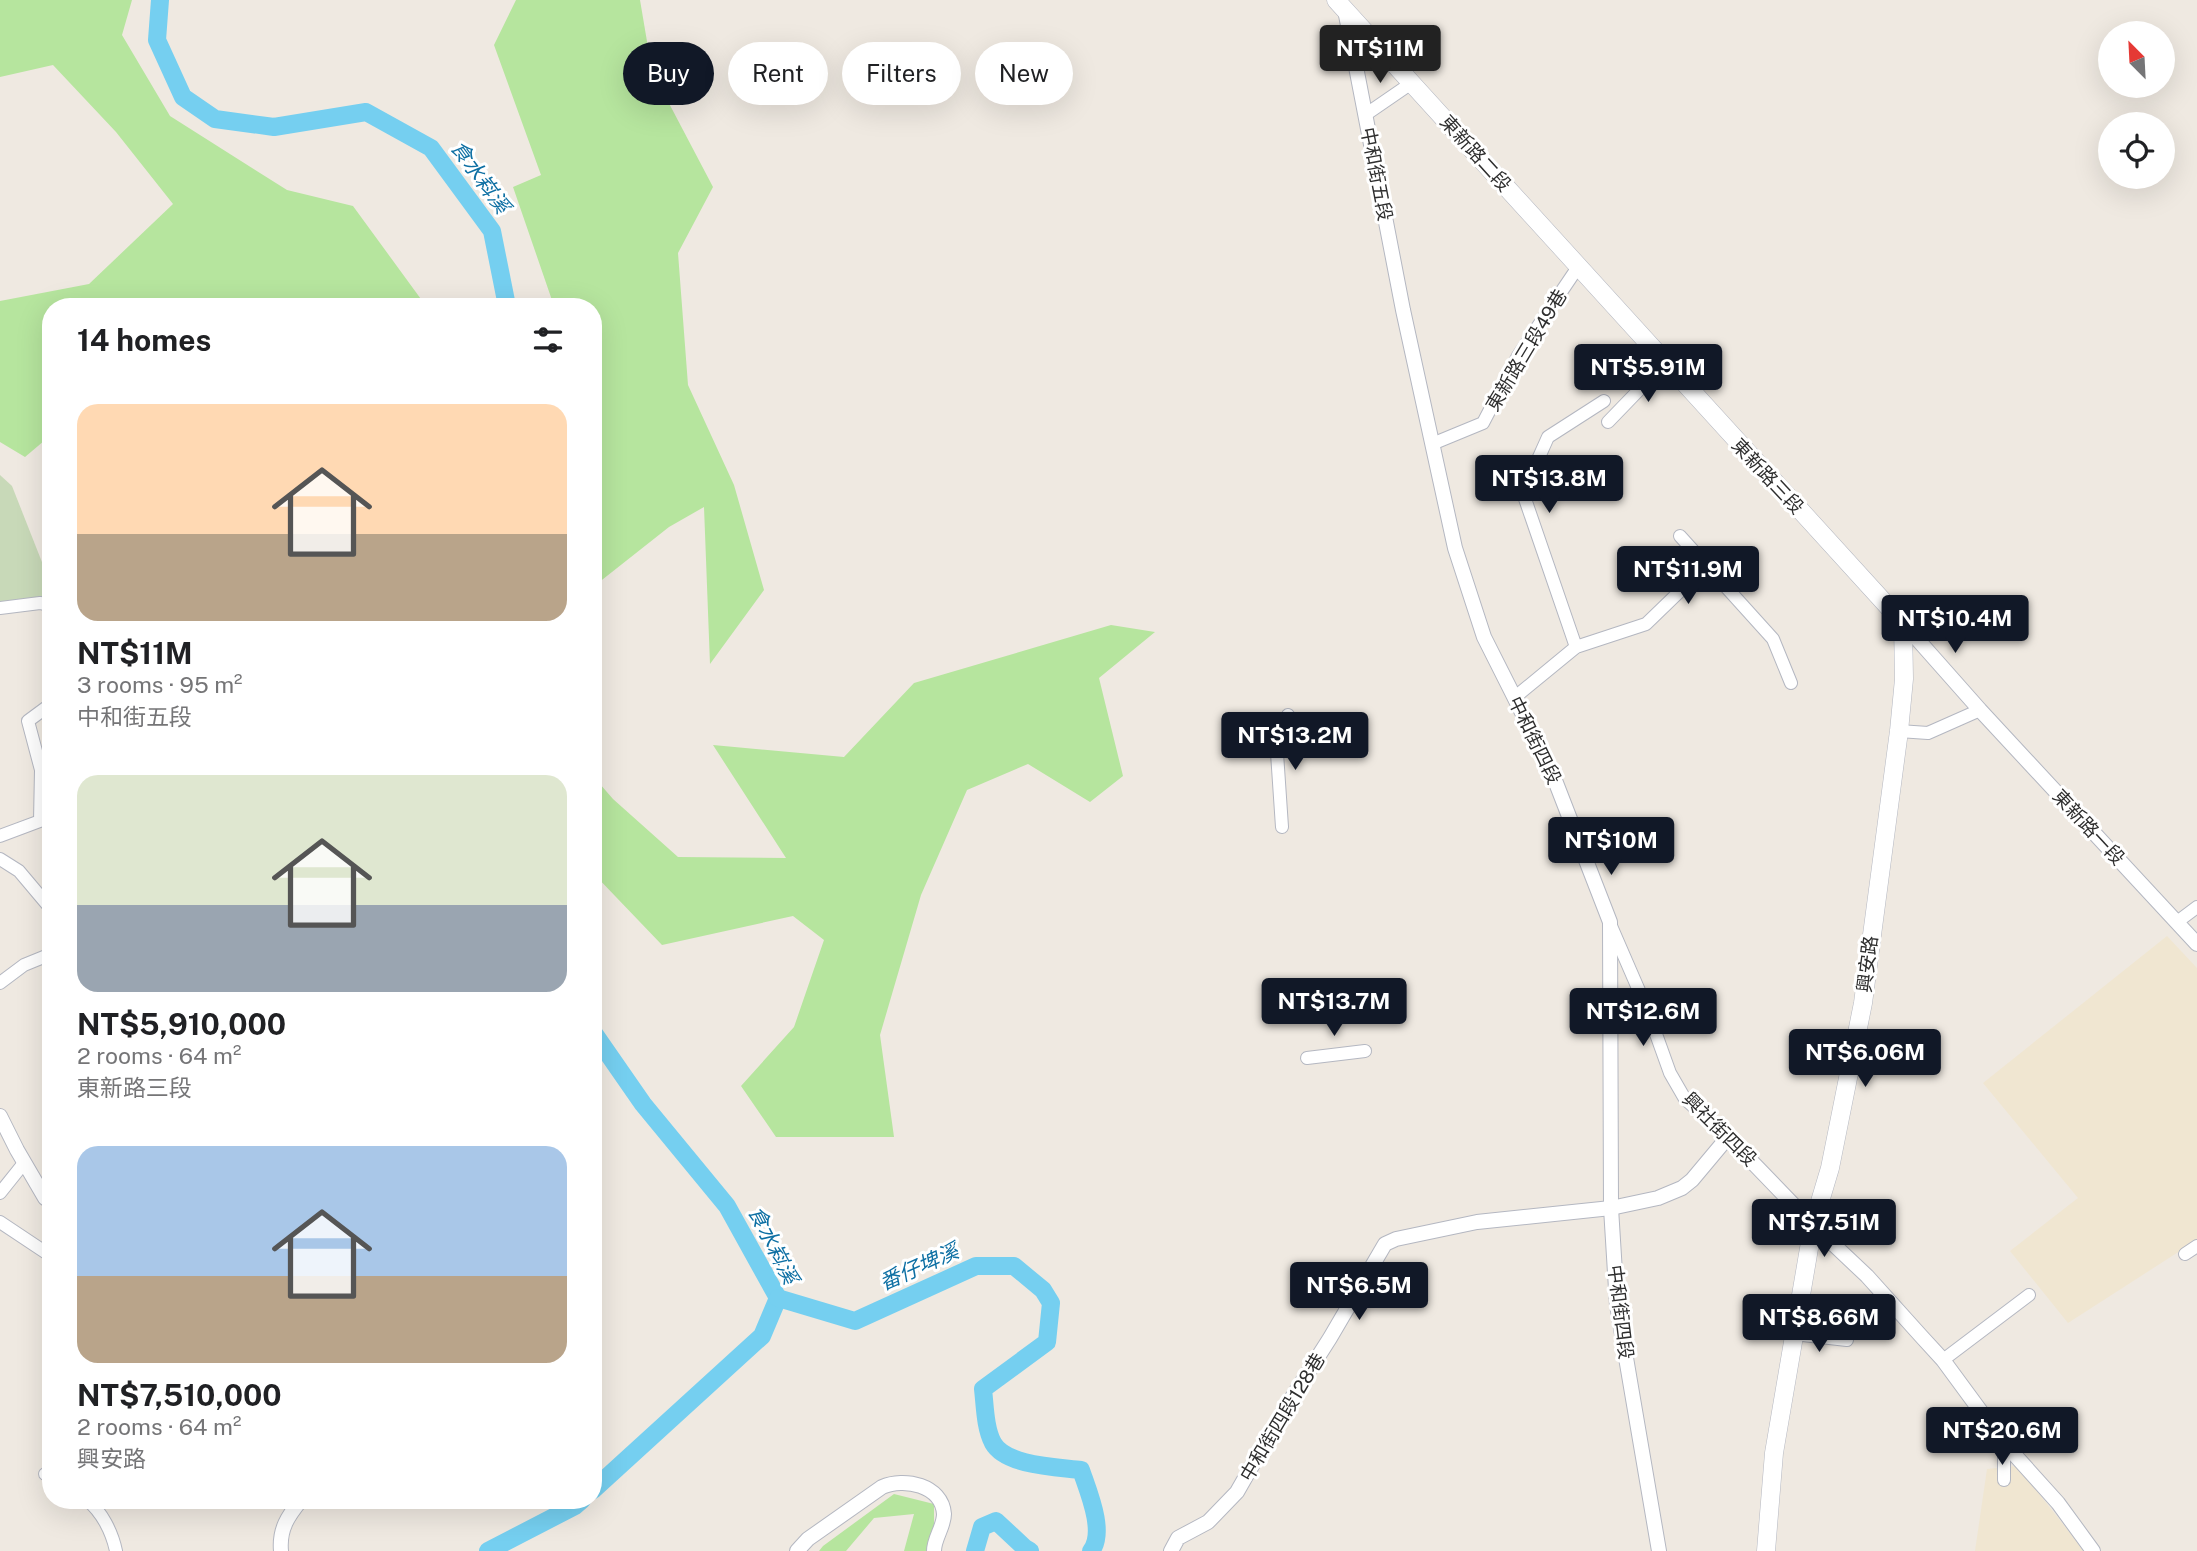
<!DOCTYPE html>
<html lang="en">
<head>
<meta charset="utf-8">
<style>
  :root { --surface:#fff; --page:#f2f2f2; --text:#202124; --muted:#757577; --accent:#111827 }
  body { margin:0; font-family:"Public Sans","Noto Sans TC",sans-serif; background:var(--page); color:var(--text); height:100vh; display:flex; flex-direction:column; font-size:26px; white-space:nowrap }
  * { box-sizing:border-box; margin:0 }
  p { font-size:23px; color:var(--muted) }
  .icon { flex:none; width:38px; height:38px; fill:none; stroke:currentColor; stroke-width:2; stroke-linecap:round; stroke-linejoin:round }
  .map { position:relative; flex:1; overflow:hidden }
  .details { position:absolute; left:42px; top:298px; width:560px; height:1211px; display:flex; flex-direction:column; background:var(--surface); border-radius:28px; box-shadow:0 7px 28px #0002 }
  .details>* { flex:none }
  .hud { position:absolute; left:623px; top:42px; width:665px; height:63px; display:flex; gap:14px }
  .needle { width:46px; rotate:336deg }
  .tools { position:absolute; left:2098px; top:21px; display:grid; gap:14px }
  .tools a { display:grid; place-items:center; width:77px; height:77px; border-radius:50%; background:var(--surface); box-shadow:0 7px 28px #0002; font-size:35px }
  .price { position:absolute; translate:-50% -60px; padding:0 16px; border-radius:7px; background:var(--accent); color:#fff; font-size:23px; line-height:46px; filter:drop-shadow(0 2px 4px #0008) }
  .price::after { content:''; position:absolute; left:50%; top:42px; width:21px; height:16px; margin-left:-10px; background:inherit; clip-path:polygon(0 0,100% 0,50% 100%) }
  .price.selected { background:#222; color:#fff }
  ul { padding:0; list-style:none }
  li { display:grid; align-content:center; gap:14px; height:371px; padding:0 35px }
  li span { display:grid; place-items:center; height:217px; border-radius:21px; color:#555 }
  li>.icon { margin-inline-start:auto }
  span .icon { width:126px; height:126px; fill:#fffc; stroke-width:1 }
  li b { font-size:30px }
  h2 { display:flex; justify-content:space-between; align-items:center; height:84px; padding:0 35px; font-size:30px }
  .pill { padding:0 24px; border-radius:32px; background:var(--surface); box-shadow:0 7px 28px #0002; font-size:24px; line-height:63px }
  .pill.selected { background:var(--accent); color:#fff }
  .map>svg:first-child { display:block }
  .education { fill:#f0e6d1 }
  .green { fill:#b6e59e }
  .cemetery { fill:#c8d9b8 }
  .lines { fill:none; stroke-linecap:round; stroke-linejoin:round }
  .river { stroke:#75cff0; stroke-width:18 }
  .minor-casing { stroke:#b4b7c1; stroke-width:14 }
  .tertiary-casing { stroke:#b4b7c1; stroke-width:16 }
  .secondary-casing { stroke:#b4b7c1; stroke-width:19 }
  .minor { stroke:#fff; stroke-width:12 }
  .tertiary { stroke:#fff; stroke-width:14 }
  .secondary { stroke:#fff; stroke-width:18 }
  .labels { text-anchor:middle; stroke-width:6; stroke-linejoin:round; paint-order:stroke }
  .street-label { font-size:19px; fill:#2e2e2e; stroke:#fff }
  .water-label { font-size:21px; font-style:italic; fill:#0d6fa3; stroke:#fff }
</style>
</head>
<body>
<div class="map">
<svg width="2197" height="1551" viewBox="0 0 2197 1551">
  <rect width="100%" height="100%" fill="#efe9e1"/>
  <!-- education -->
  <g class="education">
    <polygon points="2167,936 2197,968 2197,1240 2068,1323 2010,1251 2078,1198 1983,1083"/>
    <polygon points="2017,1466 2074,1538 2083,1551 1975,1551 1987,1469"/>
  </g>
  <!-- green -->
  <g class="green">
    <polygon points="0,0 132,0 122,35 170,116 287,190 353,206 426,306 51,306 51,435 25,457 0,442 0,301 89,284 173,204 116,132 53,65 0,77"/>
    <polygon points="516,0 640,0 652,71 713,187 678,253 688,385 734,485 764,590 710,664 704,507 669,527 593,587 593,306 554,306 513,187 541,175 494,45"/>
    <polygon points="1111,625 1155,632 1099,678 1123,776 1090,802 1028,764 967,790 921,895 880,1035 894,1137 776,1137 741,1086 794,1027 824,940 793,916 662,945 593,873 593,776 613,799 678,857 786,858 713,745 844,757 914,683"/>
    <polygon points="894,1494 934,1504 934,1540 931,1551 904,1551 914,1514 874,1518 846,1551 819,1551 823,1546"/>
  </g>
  <!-- cemetery -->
  <polygon class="cemetery" points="0,475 12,486 51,585 51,595 0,608"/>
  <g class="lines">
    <!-- river -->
    <g class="river">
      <polyline points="160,0 157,40 183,97 215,119 274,127 366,112 431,148 492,231 507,306"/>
      <polyline points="593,1032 643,1104 727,1206 778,1298 762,1336 593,1490"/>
      <path d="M778,1298L855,1321L976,1266H1014L1043,1290L1051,1303L1047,1342L983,1389C985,1406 985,1428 993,1443C1006,1466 1057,1467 1081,1470C1088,1491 1106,1532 1091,1551"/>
      <polyline points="488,1551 575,1506 582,1500"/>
      <polyline points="975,1551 982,1527 996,1521 1025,1548 1030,1551"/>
    </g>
    <defs>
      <g id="minor">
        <polyline points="1365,115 1413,82"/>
        <polyline points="1608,422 1665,363"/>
        <polyline points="1432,444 1483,423 1518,356 1578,267"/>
        <polyline points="1680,536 1773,639 1791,683"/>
        <polyline points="0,608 40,603 51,605"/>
        <polyline points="1576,647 1523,493 1548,437 1604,401"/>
        <polyline points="1514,698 1576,647 1646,624 1707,565"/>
        <polyline points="1899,731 1928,733 1980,710"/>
        <polyline points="1282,827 1277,753 1288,715"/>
        <polyline points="0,836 40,821 41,770 28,721 51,704"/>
        <polyline points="0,859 19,871 51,909"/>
        <polyline points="2177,922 2197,907"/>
        <polyline points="1611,926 1647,1009 1670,1073 1685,1099 1728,1137"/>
        <polyline points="0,983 24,965 51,954"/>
        <polyline points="1307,1058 1365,1051"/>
        <polyline points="0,1193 24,1163"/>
        <polyline points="0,1222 51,1256"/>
        <polyline points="2185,1254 2197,1246"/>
        <polyline points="1794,1334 1847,1340"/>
        <polyline points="1943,1360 2029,1295"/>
        <polyline points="2004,1443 2004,1480"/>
        <polyline points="45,1474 51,1476"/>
        <path d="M87,1500C102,1512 112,1532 116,1551"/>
      </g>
      <g id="tertiary">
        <polyline points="1345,10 1403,310 1455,548 1484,637 1551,770 1610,922 1611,1208 1617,1305 1659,1551"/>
        <polyline points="1903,623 1980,710 2197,944"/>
        <polyline points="0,1116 17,1150 45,1198 51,1202"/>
        <path d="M281,1551C279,1529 288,1516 301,1500"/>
        <path d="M797,1551L808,1539L882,1487C904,1477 942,1485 944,1514C944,1527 934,1538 934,1551"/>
        <polyline points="1171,1551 1178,1538 1208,1522 1237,1492 1281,1415 1330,1338 1385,1244 1396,1239 1477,1222 1611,1208 1658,1198 1682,1188 1692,1180 1728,1137 1813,1225 1867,1276 1921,1336 1943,1360 2004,1443 2058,1503 2093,1551"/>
      </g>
      <polyline id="secondary" points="1336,0 1903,623 1904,679 1899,731 1863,1003 1830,1168 1813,1225 1774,1453 1766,1551"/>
    </defs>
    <!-- minor casing -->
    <use href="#minor" class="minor-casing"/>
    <!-- tertiary casing -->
    <use href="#tertiary" class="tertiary-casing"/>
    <!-- secondary casing -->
    <use href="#secondary" class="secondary-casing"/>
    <!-- minor -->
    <use href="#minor" class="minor"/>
    <!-- tertiary -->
    <use href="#tertiary" class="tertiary"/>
    <!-- secondary -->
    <use href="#secondary" class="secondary"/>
  </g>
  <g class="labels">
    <!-- street labels -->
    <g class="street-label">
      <text transform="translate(1476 153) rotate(48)" y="7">東新路二段</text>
      <text transform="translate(1377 174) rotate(79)" y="7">中和街五段</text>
      <text transform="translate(1526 350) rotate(-59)" y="7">東新路三段49巷</text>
      <text transform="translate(1768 476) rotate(47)" y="7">東新路三段</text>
      <text transform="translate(1535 740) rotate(64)" y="7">中和街四段</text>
      <text transform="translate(2089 827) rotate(47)" y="7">東新路一段</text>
      <text transform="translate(1867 964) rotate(-83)" y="7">興安路</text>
      <text transform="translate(1720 1129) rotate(45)" y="7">興社街四段</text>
      <text transform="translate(1621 1312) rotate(83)" y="7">中和街四段</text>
      <text transform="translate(1282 1417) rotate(-59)" y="7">中和街四段128巷</text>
    </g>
    <!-- water labels -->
    <g class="water-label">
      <text transform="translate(480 177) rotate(54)" y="7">食水嵙溪</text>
      <text transform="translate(773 1245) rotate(63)" y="7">食水嵙溪</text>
      <text transform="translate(919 1267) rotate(-24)" y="7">番仔埤溪</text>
    </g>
  </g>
</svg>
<div class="tools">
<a><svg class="needle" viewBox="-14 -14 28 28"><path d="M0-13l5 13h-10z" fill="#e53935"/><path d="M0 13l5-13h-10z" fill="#757577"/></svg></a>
<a><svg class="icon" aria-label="locate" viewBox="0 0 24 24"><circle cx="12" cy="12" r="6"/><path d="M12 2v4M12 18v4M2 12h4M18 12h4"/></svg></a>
</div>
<b class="price selected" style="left:1380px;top:85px">NT$11M</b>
<b class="price" style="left:1648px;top:404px">NT$5.91M</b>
<b class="price" style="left:1549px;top:515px">NT$13.8M</b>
<b class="price" style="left:1688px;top:606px">NT$11.9M</b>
<b class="price" style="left:1955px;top:655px">NT$10.4M</b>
<b class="price" style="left:1295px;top:772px">NT$13.2M</b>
<b class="price" style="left:1611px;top:877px">NT$10M</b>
<b class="price" style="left:1334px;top:1038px">NT$13.7M</b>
<b class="price" style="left:1643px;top:1048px">NT$12.6M</b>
<b class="price" style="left:1865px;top:1089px">NT$6.06M</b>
<b class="price" style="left:1824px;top:1259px">NT$7.51M</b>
<b class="price" style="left:1359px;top:1322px">NT$6.5M</b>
<b class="price" style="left:1819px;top:1354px">NT$8.66M</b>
<b class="price" style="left:2002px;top:1467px">NT$20.6M</b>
<div class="hud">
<a class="pill selected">Buy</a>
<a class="pill">Rent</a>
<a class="pill">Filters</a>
<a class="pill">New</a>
</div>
<section class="details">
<h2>14 homes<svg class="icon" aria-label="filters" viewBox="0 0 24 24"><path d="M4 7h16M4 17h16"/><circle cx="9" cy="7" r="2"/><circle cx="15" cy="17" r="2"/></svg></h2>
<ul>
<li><span style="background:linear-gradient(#ffd9b3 60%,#b9a48a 0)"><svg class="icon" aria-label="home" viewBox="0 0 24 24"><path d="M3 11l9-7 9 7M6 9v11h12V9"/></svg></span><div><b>NT$11M</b><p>3 rooms · 95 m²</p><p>中和街五段</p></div></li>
<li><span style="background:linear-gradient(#dfe7d0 60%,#9aa5b1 0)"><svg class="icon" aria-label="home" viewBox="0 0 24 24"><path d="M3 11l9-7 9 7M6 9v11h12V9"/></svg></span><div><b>NT$5,910,000</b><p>2 rooms · 64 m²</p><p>東新路三段</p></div></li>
<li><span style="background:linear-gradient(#a9c7e8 60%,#b9a48a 0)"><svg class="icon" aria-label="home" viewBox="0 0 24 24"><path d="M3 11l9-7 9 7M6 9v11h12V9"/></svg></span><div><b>NT$7,510,000</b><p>2 rooms · 64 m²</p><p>興安路</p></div></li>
</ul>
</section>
</div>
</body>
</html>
